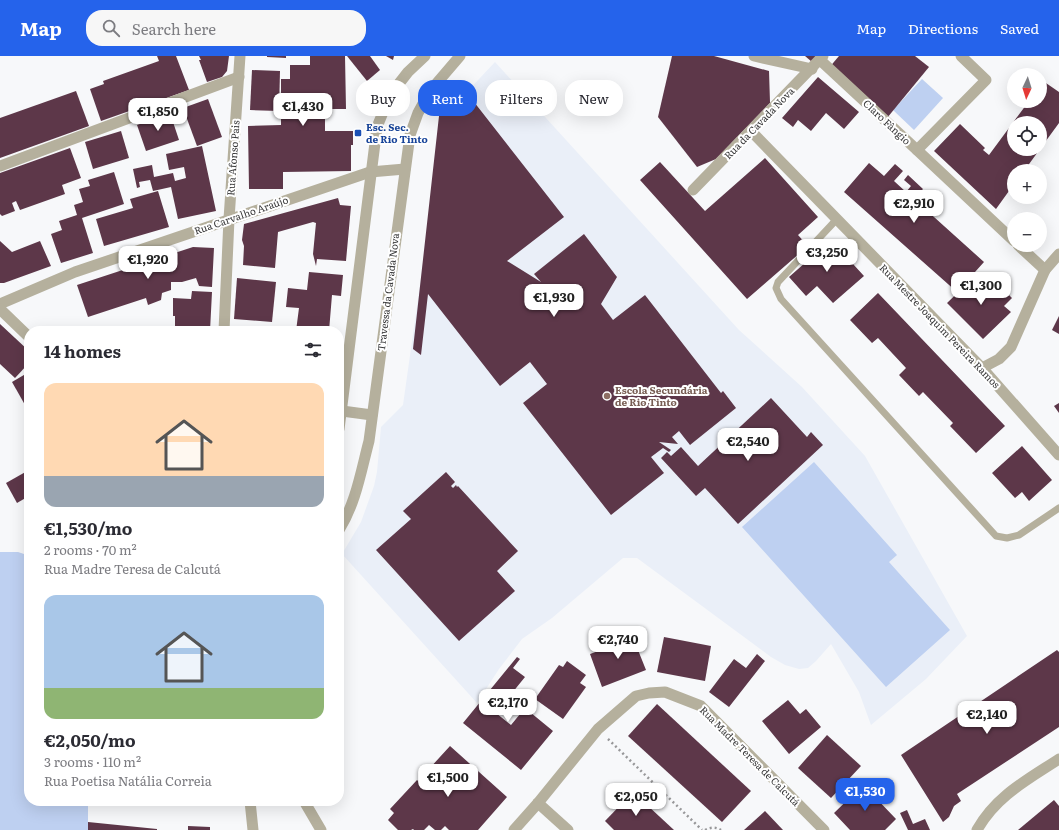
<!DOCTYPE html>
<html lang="en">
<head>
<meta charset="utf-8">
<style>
  :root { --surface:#fff; --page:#f7f7f7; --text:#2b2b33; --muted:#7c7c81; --accent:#2563eb }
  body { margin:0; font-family:Literata,serif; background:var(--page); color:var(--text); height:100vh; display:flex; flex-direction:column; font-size:15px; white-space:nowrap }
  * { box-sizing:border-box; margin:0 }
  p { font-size:13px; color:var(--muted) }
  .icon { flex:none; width:22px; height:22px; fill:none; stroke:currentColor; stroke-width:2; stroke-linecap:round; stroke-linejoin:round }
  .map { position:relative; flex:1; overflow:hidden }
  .side { position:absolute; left:24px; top:270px; width:320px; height:480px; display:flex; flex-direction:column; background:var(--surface); border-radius:16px; box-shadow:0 4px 16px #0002 }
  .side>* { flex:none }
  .hud { position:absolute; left:356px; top:24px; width:380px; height:36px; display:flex; gap:8px }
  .needle { width:26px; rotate:184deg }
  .controls { position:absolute; left:1007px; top:12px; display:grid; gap:8px }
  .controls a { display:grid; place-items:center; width:40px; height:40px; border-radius:50%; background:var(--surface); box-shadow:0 4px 16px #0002; font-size:20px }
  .price { position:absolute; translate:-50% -34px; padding:0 9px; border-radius:8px; background:#fff; color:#222; font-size:13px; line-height:26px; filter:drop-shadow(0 1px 2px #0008) }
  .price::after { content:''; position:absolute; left:50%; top:24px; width:12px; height:9px; margin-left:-6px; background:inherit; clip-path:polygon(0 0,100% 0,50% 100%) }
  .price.selected { background:var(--accent); color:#fff }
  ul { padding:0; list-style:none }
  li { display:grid; align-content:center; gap:8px; height:212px; padding:0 20px }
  li span { display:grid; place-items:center; height:124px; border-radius:12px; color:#555 }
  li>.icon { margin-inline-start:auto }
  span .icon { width:72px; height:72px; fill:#fffc; stroke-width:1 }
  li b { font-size:17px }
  h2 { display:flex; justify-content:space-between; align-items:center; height:48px; padding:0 20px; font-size:17px }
  .pill { padding:0 14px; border-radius:16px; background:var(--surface); box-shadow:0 4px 16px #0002; font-size:14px; line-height:36px }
  .pill.selected { background:var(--accent); color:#fff }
  header { display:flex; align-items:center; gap:24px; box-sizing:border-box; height:56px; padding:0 20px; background:var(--accent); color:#fff }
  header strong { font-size:19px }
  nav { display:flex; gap:22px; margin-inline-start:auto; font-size:14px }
  .search { width:280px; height:36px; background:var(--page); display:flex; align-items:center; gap:10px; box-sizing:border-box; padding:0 14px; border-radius:16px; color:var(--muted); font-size:15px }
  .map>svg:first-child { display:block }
  .built { fill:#eaeff8 }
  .green { fill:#bed0f1 }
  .building { fill:#5d3749 }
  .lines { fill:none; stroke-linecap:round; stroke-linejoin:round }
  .path { stroke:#979799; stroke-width:2.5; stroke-dasharray:2 3; stroke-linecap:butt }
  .service { stroke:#b5b09d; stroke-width:7 }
  .minor { stroke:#b5b09d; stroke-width:11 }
  .transit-dot { fill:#1a4fb4; stroke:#fff; stroke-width:1.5 }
  .education-dot { fill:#8d6e63; stroke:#fff; stroke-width:1.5 }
  .labels { text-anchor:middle; stroke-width:4; stroke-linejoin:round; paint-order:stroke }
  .street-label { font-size:10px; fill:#383839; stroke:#fff }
  .transit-label { font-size:10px; font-weight:bold; fill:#164399; stroke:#fff; text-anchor:start }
  .education-label { font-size:10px; font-weight:bold; fill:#785e54; stroke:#fff; text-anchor:start }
</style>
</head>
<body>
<header>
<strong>Map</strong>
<div class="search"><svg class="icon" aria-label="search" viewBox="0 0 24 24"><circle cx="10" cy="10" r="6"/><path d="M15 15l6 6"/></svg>Search here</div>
<nav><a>Map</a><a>Directions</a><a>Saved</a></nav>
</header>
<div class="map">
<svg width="1059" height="774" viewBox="0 0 1059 774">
  <rect width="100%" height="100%" fill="#f7f8fa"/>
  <!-- built -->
  <polygon class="built" points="495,6 739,274 802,331 865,400 967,580 926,623 871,669 859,636 831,588 816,605 808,612 799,613 785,609 771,601 637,502 623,502 552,562 522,583 499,613 477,647 342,498 361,466 374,430 377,416 381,371 403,349 429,165 447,57"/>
  <!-- green -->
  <g class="green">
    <polygon points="922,23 943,42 914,74 893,54"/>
    <polygon points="814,406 897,499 889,506 950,574 886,631 742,471"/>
    <polygon points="29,495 29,745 78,745 77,750 88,749 88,774 0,774 0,496 18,496 24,498"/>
  </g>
  <!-- building -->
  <g class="building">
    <polygon points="157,0 176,0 189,34 101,65 90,33 104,28 103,25 159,5"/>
    <polygon points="199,0 229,0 227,15 222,21 207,26 199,4 201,4"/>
    <polygon points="267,0 286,0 286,2 267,1"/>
    <polygon points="310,0 345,0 346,53 312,53 312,61 325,60 325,75 353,75 353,89 351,89 351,115 283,116 283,133 249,133 248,70 281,69 281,23 290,23 290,9 310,9"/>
    <polygon points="347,0 370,0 380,14 367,25"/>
    <polygon points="386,0 394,0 393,4"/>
    <polygon points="672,0 714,0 769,15 770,47 716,103 697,111 658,61"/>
    <polygon points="805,0 817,0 812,6"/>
    <polygon points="839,0 915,0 929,11 887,62 828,13"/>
    <polygon points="252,14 280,15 279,55 250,54"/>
    <polygon points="818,21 859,56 844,73 826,57 811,75 798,64 793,71 782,62"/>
    <polygon points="1043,25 1059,36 1059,67 1040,93 1040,67 1014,67 1014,93 1040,93 1024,115 1014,115 1014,128 996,153 934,95 960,68 985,92 983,94 989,99 1029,45 1040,45 1040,29"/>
    <polygon points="76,35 89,70 0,102 0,62"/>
    <polygon points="467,37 564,161 507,205 541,226 534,218 584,178 617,221 601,248 613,264 645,239 721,337 723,335 736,352 690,389 679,375 672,381 678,388 659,386 671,394 669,396 663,392 651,401 664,417 611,459 523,347 547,328 530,306 500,330 428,238 421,299 413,293 439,60"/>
    <polygon points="208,43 222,81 197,90 183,52"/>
    <polygon points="170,57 179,84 146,95 137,69"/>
    <polygon points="121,75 129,102 93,113 85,86"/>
    <polygon points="202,90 216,155 178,163 171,131 153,135 150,124 139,126 140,131 137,132 133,113 152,109 154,121 173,117 175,125 186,122 184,111 169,114 166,98"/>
    <polygon points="70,92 81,122 62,129 65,138 20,154 16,145 12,147 15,155 2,160 0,158 0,117"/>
    <polygon points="765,102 818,161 798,179 808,190 747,243 640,124 660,106 705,155"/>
    <polygon points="869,107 884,120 895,108 903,115 894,125 906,136 911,130 904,124 908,119 923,133 914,143 984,206 957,236 844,136"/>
    <polygon points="114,116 124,148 82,162 93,197 61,207 51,178 62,174 59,165 77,159 74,149 83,146 79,133 90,130 88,124"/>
    <polygon points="158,135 169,171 104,190 96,163 133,152 130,143"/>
    <polygon points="338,142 340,149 351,150 346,205 317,203 316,210 313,198 316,167 313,166 278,176 275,212 243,209 244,190 242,184 244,168"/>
    <polygon points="831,184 864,220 833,247 817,230 806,240 789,221"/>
    <polygon points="0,185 12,196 40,185 51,210 4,227 0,227"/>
    <polygon points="193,191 214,192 212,231 199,230 196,222 182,226 171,226 171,234 162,237 161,244 148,249 146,242 88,261 77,229"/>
    <polygon points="309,216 343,219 341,240 332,239 329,275 296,275 299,252 286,251 288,232 307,234"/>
    <polygon points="977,218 997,239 1003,233 1012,242 1004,250 1011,256 983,283 947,247"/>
    <polygon points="237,222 276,226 272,266 234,263"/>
    <polygon points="192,235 212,236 210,275 175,274 175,260 173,260 173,242 191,243"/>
    <polygon points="878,237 1005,370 976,397 950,370 953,367 923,336 919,340 899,319 906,312 878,282 872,287 850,264"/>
    <polygon points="1059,260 1059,278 1052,274"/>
    <polygon points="0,268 29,295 29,307 15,322 0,308"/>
    <polygon points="29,316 29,356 12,326"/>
    <polygon points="771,342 807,381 811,376 823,389 738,468 705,432 696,440 661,402 667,396 671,400 681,391 698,410"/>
    <polygon points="1059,347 1059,357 1054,350"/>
    <polygon points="1022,390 1052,424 1029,445 1022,436 1015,442 992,417"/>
    <polygon points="29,414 29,440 17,447 6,427"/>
    <polygon points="446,416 455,426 451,430 453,432 456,429 457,431 458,430 518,495 497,515 515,535 459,585 376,494 411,463 403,455"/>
    <polygon points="630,574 646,614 602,631 590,598 612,590 609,582"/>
    <polygon points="664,581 711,590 705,625 657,616"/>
    <polygon points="1057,594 1059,596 1059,671 957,738 961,745 954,750 949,761 943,766 901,699"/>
    <polygon points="757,598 765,605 729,651 709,636 734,603 746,612"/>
    <polygon points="517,601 520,603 513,612 525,621 496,657 511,669 525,652 553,675 521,714 463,667"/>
    <polygon points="567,605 586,619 580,627 586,631 563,663 535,643 559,609 563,611"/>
    <polygon points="788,644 800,658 806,653 821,671 789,698 762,665"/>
    <polygon points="657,648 751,735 722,766 628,680"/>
    <polygon points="827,679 861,710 831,742 798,712"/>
    <polygon points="450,690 507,741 478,774 449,774 445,770 441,774 435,774 429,769 424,774 414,774 413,773 411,774 398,774 388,764 394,757 390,753 417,724 418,725"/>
    <polygon points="865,727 875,737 873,739 896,763 885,774 850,774 834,757"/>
    <polygon points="633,736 674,774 614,774 605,765"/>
    <polygon points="1054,744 1059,750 1059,774 1018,774"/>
    <polygon points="907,754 913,768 925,763 930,774 908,774 900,757"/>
    <polygon points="765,755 783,774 744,774"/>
    <polygon points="88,766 157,773 157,774 88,774"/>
    <polygon points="188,770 210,771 210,774 188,774"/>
  </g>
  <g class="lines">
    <!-- path -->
    <g class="path">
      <polyline points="608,683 702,774"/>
      <path d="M705,774C711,771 716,771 721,774"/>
    </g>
    <!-- service -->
    <polyline class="service" points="837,163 778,226 776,232 781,243 996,480 1007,482 1019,479 1059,452"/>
    <!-- minor -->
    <g class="minor">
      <polyline points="754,0 812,13"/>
      <polyline points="820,4 917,94 986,24 961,0"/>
      <polyline points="751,75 982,312 1059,399"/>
      <polyline points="917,94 1014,185"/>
      <polyline points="0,110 239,21"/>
      <polyline points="693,134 823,0"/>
      <polyline points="1018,189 1045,214"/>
      <polyline points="0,248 75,216 370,116 405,113"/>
      <polyline points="0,253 29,281"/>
      <polyline points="224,275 229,163 240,0"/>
      <polyline points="982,312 999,303 1011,291 1045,214 1059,198"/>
      <polyline points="342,355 372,359"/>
      <polyline points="339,373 377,71 390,39 408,16 425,0"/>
      <path d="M339,474C356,447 361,415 369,385L410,79L418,57L430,35L460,0"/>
      <polyline points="250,745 253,774"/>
      <polyline points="304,745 321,774"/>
      <polyline points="538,747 568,774"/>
      <polyline points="514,774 538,747 598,673 636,640 649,637 665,636 701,650 824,774"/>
      <path d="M977,774C996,740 1027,724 1059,703"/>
    </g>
  </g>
  <!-- markers -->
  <rect class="transit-dot" x="354" y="73" width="8" height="8" rx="2"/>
  <circle class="education-dot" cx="607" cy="340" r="4"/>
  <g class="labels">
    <!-- street labels -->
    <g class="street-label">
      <text transform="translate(887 66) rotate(43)" y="4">Claro Fângio</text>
      <text transform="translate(759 67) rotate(-46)" y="4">Rua da Cavada Nova</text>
      <text transform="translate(233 102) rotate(-86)" y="4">Rua Afonso Pais</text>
      <text transform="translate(241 159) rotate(-19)" y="4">Rua Carvalho Araújo</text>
      <text transform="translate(388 236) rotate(-83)" y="4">Travessa da Cavada Nova</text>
      <text transform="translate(940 270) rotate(46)" y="4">Rua Mestre Joaquim Pereira Ramos</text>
      <text transform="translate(750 700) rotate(45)" y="4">Rua Madre Teresa de Calcutá</text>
    </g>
    <!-- transit labels -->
    <g class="transit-label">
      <text x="366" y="75">Esc. Sec.<tspan x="366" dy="12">de Rio Tinto</tspan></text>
    </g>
    <!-- education labels -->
    <g class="education-label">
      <text x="615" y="338">Escola Secundária<tspan x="615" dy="12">de Rio Tinto</tspan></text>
    </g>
  </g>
</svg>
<div class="controls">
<a><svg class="needle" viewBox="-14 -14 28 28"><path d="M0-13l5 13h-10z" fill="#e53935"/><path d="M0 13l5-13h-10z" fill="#7c7c81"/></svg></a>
<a><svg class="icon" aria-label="locate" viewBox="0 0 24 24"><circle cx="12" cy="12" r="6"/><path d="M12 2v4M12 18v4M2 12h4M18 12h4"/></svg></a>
<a>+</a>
<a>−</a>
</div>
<b class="price" style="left:303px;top:71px">€1,430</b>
<b class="price" style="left:158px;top:76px">€1,850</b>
<b class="price" style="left:914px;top:168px">€2,910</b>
<b class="price" style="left:827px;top:217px">€3,250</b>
<b class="price" style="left:148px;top:224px">€1,920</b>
<b class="price" style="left:981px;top:250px">€1,300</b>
<b class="price" style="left:554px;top:262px">€1,930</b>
<b class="price" style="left:748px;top:406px">€2,540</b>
<b class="price" style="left:618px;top:604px">€2,740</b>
<b class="price" style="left:508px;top:667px">€2,170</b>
<b class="price" style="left:987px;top:679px">€2,140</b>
<b class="price" style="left:448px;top:742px">€1,500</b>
<b class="price selected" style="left:865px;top:756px">€1,530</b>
<b class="price" style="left:636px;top:761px">€2,050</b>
<div class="hud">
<a class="pill">Buy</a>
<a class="pill selected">Rent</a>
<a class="pill">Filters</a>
<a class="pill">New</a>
</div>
<section class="side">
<h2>14 homes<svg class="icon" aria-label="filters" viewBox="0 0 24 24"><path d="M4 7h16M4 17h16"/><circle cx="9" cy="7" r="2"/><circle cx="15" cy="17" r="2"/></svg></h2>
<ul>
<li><span style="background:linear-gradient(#ffd9b3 75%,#9aa5b1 0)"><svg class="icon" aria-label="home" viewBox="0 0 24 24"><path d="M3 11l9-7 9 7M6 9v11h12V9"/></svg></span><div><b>€1,530/mo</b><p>2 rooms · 70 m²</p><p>Rua Madre Teresa de Calcutá</p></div></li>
<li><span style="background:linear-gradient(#a9c7e8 75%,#8fb573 0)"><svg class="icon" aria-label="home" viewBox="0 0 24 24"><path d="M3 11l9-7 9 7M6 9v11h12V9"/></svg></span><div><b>€2,050/mo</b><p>3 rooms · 110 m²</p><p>Rua Poetisa Natália Correia</p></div></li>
</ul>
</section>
</div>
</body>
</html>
